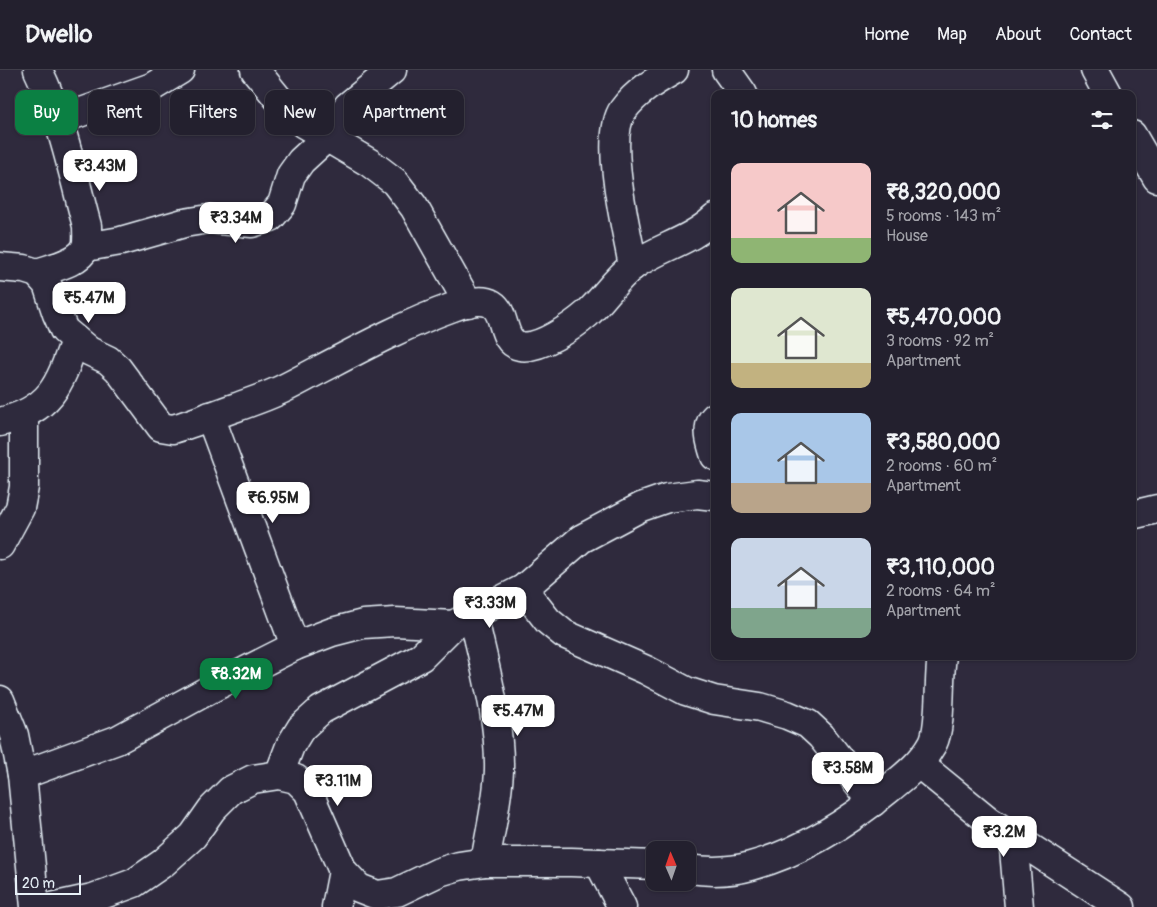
<!DOCTYPE html>
<html lang="en">
<head>
<meta charset="utf-8">
<style>
  :root { --surface:#23202e; --page:#2f2d3a; --text:#f1f3f6; --muted:#a3a3aa; --line:#403e4a; --accent:#0b8043 }
  body { margin:0; font-family:Pangolin,sans-serif; background:var(--page); color:var(--text); height:100vh; display:flex; flex-direction:column; font-size:19px; white-space:nowrap }
  * { box-sizing:border-box; margin:0 }
  p { font-size:16px; color:var(--muted) }
  .icon { flex:none; width:28px; height:28px; fill:none; stroke:currentColor; stroke-width:2; stroke-linecap:round; stroke-linejoin:round }
  .map { position:relative; flex:1; overflow:hidden }
  .side { position:absolute; left:711px; top:20px; width:425px; height:570px; display:flex; flex-direction:column; background:var(--surface); border-radius:10px; box-shadow:0 1px 4px #0004,0 0 0 1px var(--line) }
  .side>* { flex:none }
  .hud { position:absolute; left:15px; top:20px; width:475px; height:45px; display:flex; gap:10px }
  .needle { width:32px; rotate:358deg }
  .tools { position:absolute; left:646px; top:771px; display:grid; gap:10px }
  .tools a { display:grid; place-items:center; width:50px; height:50px; border-radius:10px; background:var(--surface); box-shadow:0 1px 4px #0004,0 0 0 1px var(--line); font-size:25px }
  .scale { position:absolute; left:15px; bottom:12px; width:66px; box-sizing:border-box; padding-left:5px; border:2px solid #e8f1f8; border-top:0; font-size:14px; line-height:18px; white-space:nowrap; color:#e8f1f8; -webkit-text-stroke:4px #2f2a3d; paint-order:stroke }
  .price { position:absolute; translate:-50% -42px; padding:0 11px; border-radius:10px; background:#fff; color:#222; font-size:16px; line-height:32px; filter:drop-shadow(0 1px 2px #0008) }
  .price::after { content:''; position:absolute; left:50%; top:30px; width:15px; height:11px; margin-left:-8px; background:inherit; clip-path:polygon(0 0,100% 0,50% 100%) }
  .price.on { background:var(--accent); color:#fff }
  ul { padding:0; list-style:none }
  li { display:flex; align-items:center; gap:15px; height:125px; padding:0 20px }
  li span { display:grid; place-items:center; flex:none; width:140px; height:100px; border-radius:10px; color:#555 }
  li>.icon { margin-inline-start:auto }
  span .icon { width:60px; height:60px; fill:#fffc; stroke-width:1 }
  li b { font-size:21px }
  h2 { display:flex; justify-content:space-between; align-items:center; height:60px; padding:0 20px; font-size:21px }
  .tag { padding:0 18px; border-radius:10px; background:var(--surface); box-shadow:0 1px 4px #0004,0 0 0 1px var(--line); font-size:18px; line-height:45px }
  .tag.on { background:var(--accent); color:#fff }
  header { display:flex; align-items:center; gap:30px; box-sizing:border-box; height:70px; padding:0 25px; background:var(--surface); border-bottom:1px solid var(--line) }
  header strong { font-size:24px }
  nav { display:flex; gap:28px; margin-inline-start:auto; font-size:18px }
  .map>svg:first-child { display:block }
  .lines { fill:none; stroke-linecap:round; stroke-linejoin:round }
  .minor-casing { stroke:#e8f1f8; stroke-width:31 }
  .minor { stroke:#2f2a3d; stroke-width:28 }
</style>
</head>
<body>
<header>
<strong>Dwello</strong>
<nav><a>Home</a><a>Map</a><a>About</a><a>Contact</a></nav>
</header>
<div class="map">
<svg width="1157" height="837" viewBox="0 0 1157 837">
  <rect width="100%" height="100%" fill="#2f2a3d"/>
  <filter id="ink" filterUnits="userSpaceOnUse"><feTurbulence type="fractalNoise" baseFrequency=".02" numOctaves="2"/><feDisplacementMap in="SourceGraphic" scale="10" xChannelSelector="R" yChannelSelector="G"/><feConvolveMatrix kernelMatrix="1 2 1 2 8 2 1 2 1" color-interpolation-filters="sRGB"/></filter>
  <g filter="url(#ink)">
    <g class="lines">
      <defs>
        <g id="minor">
          <polyline points="255,0 285,37 304,54 370,93 395,112 414,137 468,233"/>
          <polyline points="726,0 743,24"/>
          <polyline points="1095,0 1108,24"/>
          <polyline points="59,50 152,17 180,0"/>
          <polyline points="1132,65 1157,108"/>
          <polyline points="86,177 121,171 184,153 209,149 252,153 271,147 282,134 291,105 301,91 326,68 348,36 392,0"/>
          <path d="M633,196C627,161 603,68 623,40C636,22 655,11 674,0"/>
          <path d="M0,197L24,199L37,203L47,214L57,244L64,260L89,281L108,290L118,299L161,357L173,359C194,353 216,344 237,337C250,332 263,328 276,322C292,315 307,306 323,298C365,276 408,253 453,237C519,213 491,269 520,276C539,280 573,256 587,244C604,229 615,209 634,195C660,177 691,171 715,148"/>
          <path d="M37,203C51,198 79,193 86,177C88,171 87,163 87,156C73,104 62,49 38,0"/>
          <polyline points="210,346 295,576"/>
          <path d="M715,347C705,356 711,374 715,386"/>
          <path d="M0,352C51,340 59,316 75,270"/>
          <polyline points="1132,445 1157,439"/>
          <polyline points="0,475 20,438 24,417 24,345"/>
          <polyline points="523,519 548,551 564,564 646,600 686,621 714,630 760,637 787,645 808,654 821,666 873,732"/>
          <path d="M473,544C484,595 500,648 499,700C498,730 490,762 485,792"/>
          <polyline points="0,630 14,665 22,705 35,837"/>
          <polyline points="919,694 989,751 1121,837"/>
          <polyline points="22,705 117,670 216,616 295,576 332,562 363,554 395,552 453,555"/>
          <polyline points="279,705 290,676 301,658 321,640 421,587 453,555 523,519 581,469 641,437 667,428 697,424 715,426"/>
          <polyline points="1013,768 1019,837"/>
          <polyline points="599,793 622,837"/>
          <path d="M688,799C709,802 730,802 751,796C802,782 849,752 889,719C906,705 922,693 933,673C942,655 938,609 942,586"/>
          <polyline points="52,837 93,828 134,813 163,793 193,766 212,739 231,720 253,709 279,705 296,709 308,721 343,801 359,818 377,825 397,822 439,802 459,796 485,792 571,792 655,795"/>
          <polyline points="336,837 343,801"/>
        </g>
      </defs>
      <!-- minor casing -->
      <use href="#minor" class="minor-casing"/>
      <!-- minor -->
      <use href="#minor" class="minor"/>
    </g>
  </g>
</svg>
<div class="tools">
<a><svg class="needle" viewBox="-14 -14 28 28"><path d="M0-13l5 13h-10z" fill="#e53935"/><path d="M0 13l5-13h-10z" fill="#a3a3aa"/></svg></a>
</div>
<div class="scale">20 m</div>
<b class="price" style="left:100px;top:122px">₹3.43M</b>
<b class="price" style="left:236px;top:174px">₹3.34M</b>
<b class="price" style="left:89px;top:254px">₹5.47M</b>
<b class="price" style="left:273px;top:454px">₹6.95M</b>
<b class="price" style="left:490px;top:559px">₹3.33M</b>
<b class="price on" style="left:236px;top:630px">₹8.32M</b>
<b class="price" style="left:518px;top:667px">₹5.47M</b>
<b class="price" style="left:848px;top:724px">₹3.58M</b>
<b class="price" style="left:338px;top:737px">₹3.11M</b>
<b class="price" style="left:1004px;top:788px">₹3.2M</b>
<div class="hud">
<a class="tag on">Buy</a>
<a class="tag">Rent</a>
<a class="tag">Filters</a>
<a class="tag">New</a>
<a class="tag">Apartment</a>
</div>
<section class="side">
<h2>10 homes<svg class="icon" aria-label="filters" viewBox="0 0 24 24"><path d="M4 7h16M4 17h16"/><circle cx="9" cy="7" r="2"/><circle cx="15" cy="17" r="2"/></svg></h2>
<ul>
<li><span style="background:linear-gradient(#f6c9c9 75%,#8fb573 0)"><svg class="icon" aria-label="home" viewBox="0 0 24 24"><path d="M3 11l9-7 9 7M6 9v11h12V9"/></svg></span><div><b>₹8,320,000</b><p>5 rooms · 143 m²</p><p>House</p></div></li>
<li><span style="background:linear-gradient(#dfe7d0 75%,#c2b280 0)"><svg class="icon" aria-label="home" viewBox="0 0 24 24"><path d="M3 11l9-7 9 7M6 9v11h12V9"/></svg></span><div><b>₹5,470,000</b><p>3 rooms · 92 m²</p><p>Apartment</p></div></li>
<li><span style="background:linear-gradient(#a9c7e8 70%,#b9a48a 0)"><svg class="icon" aria-label="home" viewBox="0 0 24 24"><path d="M3 11l9-7 9 7M6 9v11h12V9"/></svg></span><div><b>₹3,580,000</b><p>2 rooms · 60 m²</p><p>Apartment</p></div></li>
<li><span style="background:linear-gradient(#c9d6e8 70%,#7fa58c 0)"><svg class="icon" aria-label="home" viewBox="0 0 24 24"><path d="M3 11l9-7 9 7M6 9v11h12V9"/></svg></span><div><b>₹3,110,000</b><p>2 rooms · 64 m²</p><p>Apartment</p></div></li>
</ul>
</section>
</div>
</body>
</html>
